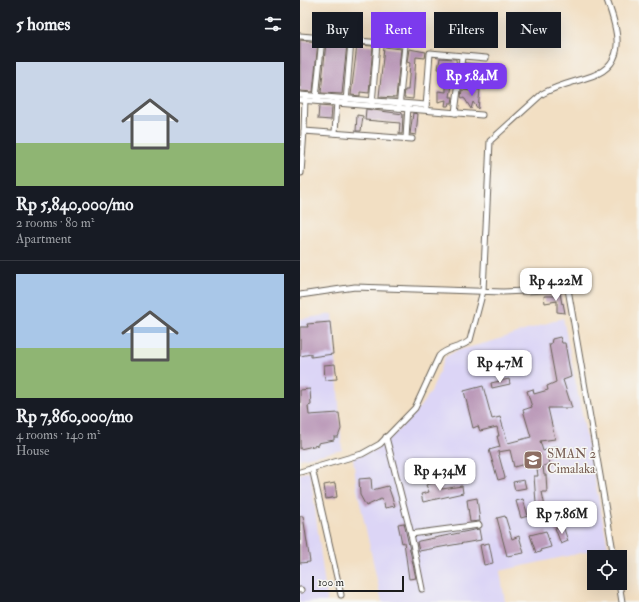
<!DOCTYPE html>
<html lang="en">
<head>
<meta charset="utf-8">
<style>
  :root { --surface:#171b24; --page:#242831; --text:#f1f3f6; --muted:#9ea1a6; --line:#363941; --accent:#7c3aed }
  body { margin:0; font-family:"IM FELL Double Pica",serif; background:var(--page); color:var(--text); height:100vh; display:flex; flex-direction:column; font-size:15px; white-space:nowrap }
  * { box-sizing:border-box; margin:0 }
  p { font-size:13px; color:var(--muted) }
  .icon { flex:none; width:22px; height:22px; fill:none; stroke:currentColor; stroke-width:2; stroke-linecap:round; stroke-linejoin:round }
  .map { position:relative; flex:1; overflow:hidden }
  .sheet { display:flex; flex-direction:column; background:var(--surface); width:300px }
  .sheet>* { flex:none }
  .banner { position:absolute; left:12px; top:12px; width:267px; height:36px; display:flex; gap:8px }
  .fabs { position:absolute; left:287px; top:550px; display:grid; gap:8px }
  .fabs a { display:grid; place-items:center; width:40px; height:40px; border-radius:0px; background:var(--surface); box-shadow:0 4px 16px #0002; font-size:20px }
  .scale { position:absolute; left:12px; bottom:10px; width:92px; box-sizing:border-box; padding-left:4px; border:2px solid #1c1c1c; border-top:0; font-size:11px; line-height:14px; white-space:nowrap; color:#1c1c1c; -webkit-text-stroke:3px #f6f6f2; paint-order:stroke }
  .price { position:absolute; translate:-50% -34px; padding:0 9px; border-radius:8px; background:#fff; color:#222; font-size:13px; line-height:26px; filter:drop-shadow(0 1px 2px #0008) }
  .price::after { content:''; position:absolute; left:50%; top:24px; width:12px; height:9px; margin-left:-6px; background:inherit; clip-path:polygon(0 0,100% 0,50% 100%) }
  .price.selected { background:var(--accent); color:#fff }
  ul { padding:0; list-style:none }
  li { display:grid; align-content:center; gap:8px; height:212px; padding:0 16px }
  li+li { border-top:1px solid var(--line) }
  li span { display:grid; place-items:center; height:124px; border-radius:0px; color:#555 }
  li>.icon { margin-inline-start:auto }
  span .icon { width:72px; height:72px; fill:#fffc; stroke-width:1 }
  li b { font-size:17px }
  h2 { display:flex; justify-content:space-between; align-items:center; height:48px; padding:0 16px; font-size:17px }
  .tag { padding:0 14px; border-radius:0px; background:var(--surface); box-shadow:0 4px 16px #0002; font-size:14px; line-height:36px }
  .tag.selected { background:var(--accent); color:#fff }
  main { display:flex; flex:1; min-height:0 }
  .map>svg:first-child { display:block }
  .built { fill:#dcd5f6 }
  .building { fill:#ba98b8 }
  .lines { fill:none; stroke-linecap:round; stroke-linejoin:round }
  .street-casing { stroke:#676056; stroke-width:7 }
  .street { stroke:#fff; stroke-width:5 }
  .labels { text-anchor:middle; stroke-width:3; stroke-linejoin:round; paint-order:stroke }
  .education-label { font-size:13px; fill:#785e54; stroke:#f6f6f2; text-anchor:start }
</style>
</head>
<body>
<main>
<section class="sheet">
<h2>5 homes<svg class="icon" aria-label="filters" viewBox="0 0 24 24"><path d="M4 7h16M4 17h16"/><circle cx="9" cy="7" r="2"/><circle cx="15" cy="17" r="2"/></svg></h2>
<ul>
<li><span style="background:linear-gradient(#c9d6e8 65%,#8fb573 0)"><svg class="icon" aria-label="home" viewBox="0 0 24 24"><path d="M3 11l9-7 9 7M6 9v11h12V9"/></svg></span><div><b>Rp 5,840,000/mo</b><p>2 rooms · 80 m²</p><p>Apartment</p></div></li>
<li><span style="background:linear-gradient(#a9c7e8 60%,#8fb573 0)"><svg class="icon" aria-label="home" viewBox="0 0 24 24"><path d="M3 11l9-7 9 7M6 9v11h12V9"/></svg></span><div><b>Rp 7,860,000/mo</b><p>4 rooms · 140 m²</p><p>House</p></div></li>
</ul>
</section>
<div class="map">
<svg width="339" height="602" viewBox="0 0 339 602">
  <rect width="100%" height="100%" fill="#f6f6f2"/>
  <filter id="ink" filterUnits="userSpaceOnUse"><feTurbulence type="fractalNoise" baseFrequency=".025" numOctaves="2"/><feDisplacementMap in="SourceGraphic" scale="8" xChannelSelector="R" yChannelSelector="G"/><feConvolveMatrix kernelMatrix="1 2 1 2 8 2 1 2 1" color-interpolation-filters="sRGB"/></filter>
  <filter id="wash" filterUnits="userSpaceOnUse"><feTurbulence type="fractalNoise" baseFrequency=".012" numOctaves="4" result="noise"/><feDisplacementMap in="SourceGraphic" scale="16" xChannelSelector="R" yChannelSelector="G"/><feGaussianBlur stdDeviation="0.9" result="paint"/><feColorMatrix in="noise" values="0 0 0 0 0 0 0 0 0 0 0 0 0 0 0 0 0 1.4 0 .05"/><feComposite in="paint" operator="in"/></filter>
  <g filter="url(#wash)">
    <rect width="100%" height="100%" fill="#f2dfc3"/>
    <!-- built -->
    <g class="built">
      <polygon points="33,314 42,450 0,459 0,319"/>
      <polygon points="263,318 308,547 200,571 205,602 82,602 57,489 53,458 71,452 80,447 112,417 131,392 145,357 156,351 193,341"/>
      <polygon points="10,471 27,602 0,602 0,474"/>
    </g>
    <g id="blocks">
      <!-- building -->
      <g class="building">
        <polygon points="0,40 18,42 13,92 0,91"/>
        <polygon points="26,42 47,44 42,94 21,93"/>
        <polygon points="57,45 73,46 69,93 60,92 60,96 51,95"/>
        <polygon points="84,47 101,49 96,98 79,97"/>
        <polygon points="109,49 126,52 125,58 116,57 113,99 104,98 105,90 108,90 110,63 107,62"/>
        <polygon points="140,58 156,59 157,68 145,70 138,69"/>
        <polygon points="165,63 187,65 186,71 182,71 182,79 163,79"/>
        <polygon points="146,84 152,85 150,97 153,97 152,103 149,103 148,106 145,106 146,100 138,102 138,91 146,92"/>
        <polygon points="172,89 180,90 178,109 173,102 171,109 165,99 161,97 162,90 172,91"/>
        <polygon points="19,106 32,107 31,120 18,119"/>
        <polygon points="66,109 103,114 102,134 99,134 100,123 65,120"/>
        <polygon points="113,113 118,114 116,135 110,134"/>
        <polygon points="57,115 63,116 61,131 56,131"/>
        <polygon points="260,293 262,304 263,303 265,313 257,312 257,301 245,303 244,296 256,296 256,294"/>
        <polygon points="30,322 33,354 11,357 11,354 0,356 0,327 8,327 7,324"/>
        <polygon points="260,337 262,343 265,343 271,377 263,380 272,408 248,408 255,439 240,441 243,451 257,446 260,451 248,456 250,464 243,466 244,475 246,475 247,492 242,492 247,517 239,519 236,503 234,476 238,476 236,461 214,467 210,450 198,452 205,478 198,480 189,450 200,447 197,436 199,436 197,427 180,431 178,426 173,428 164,391 183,386 192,419 200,417 208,443 231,437 223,410 232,407 227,391 233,389 234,394 248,390 247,386 256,382 249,344 251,344 252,339"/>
        <polygon points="35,364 37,379 25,380 24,365"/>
        <polygon points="209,379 210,384 192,388 191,383"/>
        <polygon points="10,389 11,405 8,406 9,415 39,413 41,429 38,437 34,437 34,440 18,443 18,445 0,449 0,390"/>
        <polygon points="71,478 72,490 88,486 95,506 85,508 83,500 81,499 66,506 60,495 59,479"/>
        <polygon points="224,480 226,488 215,490 213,482"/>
        <polygon points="139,481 142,489 162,486 163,493 123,502 121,494 129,492 126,485"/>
        <polygon points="35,483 37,497 26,499 24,485"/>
        <polygon points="177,498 180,521 170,522 167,500"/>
        <polygon points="223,499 228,516 221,518 216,501"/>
        <polygon points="0,516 3,516 10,562 0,563"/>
        <polygon points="205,516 212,539 219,536 224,553 207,556 197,518"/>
        <polygon points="104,523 116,578 109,579 104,542 102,543 98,524"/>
        <polygon points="263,526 268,541 261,544 255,528"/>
        <polygon points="179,529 181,540 119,551 117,542 119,541"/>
        <polygon points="246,531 251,547 240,550 241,552 236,553 230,535"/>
        <polygon points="189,543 193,563 184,565 180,545"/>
      </g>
    </g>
  </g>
  <g filter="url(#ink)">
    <use href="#blocks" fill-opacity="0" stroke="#676056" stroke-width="1"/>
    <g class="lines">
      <defs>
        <g id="street">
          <polyline points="0,36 105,45 99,108"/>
          <polyline points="158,83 184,86"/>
          <polyline points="0,95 126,105"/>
          <polyline points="16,99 22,38"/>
          <polyline points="0,100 182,115"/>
          <polyline points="46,102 51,41"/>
          <polyline points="72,104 77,43"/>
          <polyline points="126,107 130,53 186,58"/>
          <polyline points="155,113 162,57"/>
          <polyline points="4,131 5,98"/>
          <polyline points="35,133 37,101"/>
          <polyline points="106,138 108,106"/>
          <polyline points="0,173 1,173 4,131 112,139"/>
          <polyline points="0,295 55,287 203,292 268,289 314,557"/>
          <polyline points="86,437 111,534 179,525"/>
          <polyline points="12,468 41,595"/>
          <path d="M0,472L62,454L80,444L115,408L139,356C148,346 162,349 170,340L183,291L190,141L242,94C258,85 275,82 292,76C329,63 317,28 307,0"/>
          <polyline points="111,534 122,589"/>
          <polyline points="319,583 322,602"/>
          <polyline points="0,590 1,590"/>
        </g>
      </defs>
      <!-- street casing -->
      <use href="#street" class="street-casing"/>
      <!-- street -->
      <use href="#street" class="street"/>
    </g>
  </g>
  <!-- icons -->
  <defs>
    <symbol id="school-square" viewBox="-11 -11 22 22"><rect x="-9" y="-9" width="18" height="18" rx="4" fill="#8d6e63" stroke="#f6f6f2"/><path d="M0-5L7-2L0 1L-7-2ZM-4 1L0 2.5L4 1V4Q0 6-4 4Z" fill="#fff"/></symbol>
  </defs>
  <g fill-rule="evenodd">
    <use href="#school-square" x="222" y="449" width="22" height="22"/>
  </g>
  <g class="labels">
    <!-- education labels -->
    <g class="education-label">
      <text x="247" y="458">SMAN 2<tspan x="247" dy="15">Cimalaka</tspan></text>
    </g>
  </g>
</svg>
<div class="fabs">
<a><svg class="icon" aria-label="locate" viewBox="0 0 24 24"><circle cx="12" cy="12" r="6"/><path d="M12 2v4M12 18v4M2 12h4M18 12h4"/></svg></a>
</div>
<div class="scale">100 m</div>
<b class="price selected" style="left:172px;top:97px">Rp 5.84M</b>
<b class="price" style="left:256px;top:302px">Rp 4.22M</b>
<b class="price" style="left:200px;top:384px">Rp 4.7M</b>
<b class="price" style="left:140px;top:492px">Rp 4.34M</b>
<b class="price" style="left:262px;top:535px">Rp 7.86M</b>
<div class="banner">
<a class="tag">Buy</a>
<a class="tag selected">Rent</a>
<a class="tag">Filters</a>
<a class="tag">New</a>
</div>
</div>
</main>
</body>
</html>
